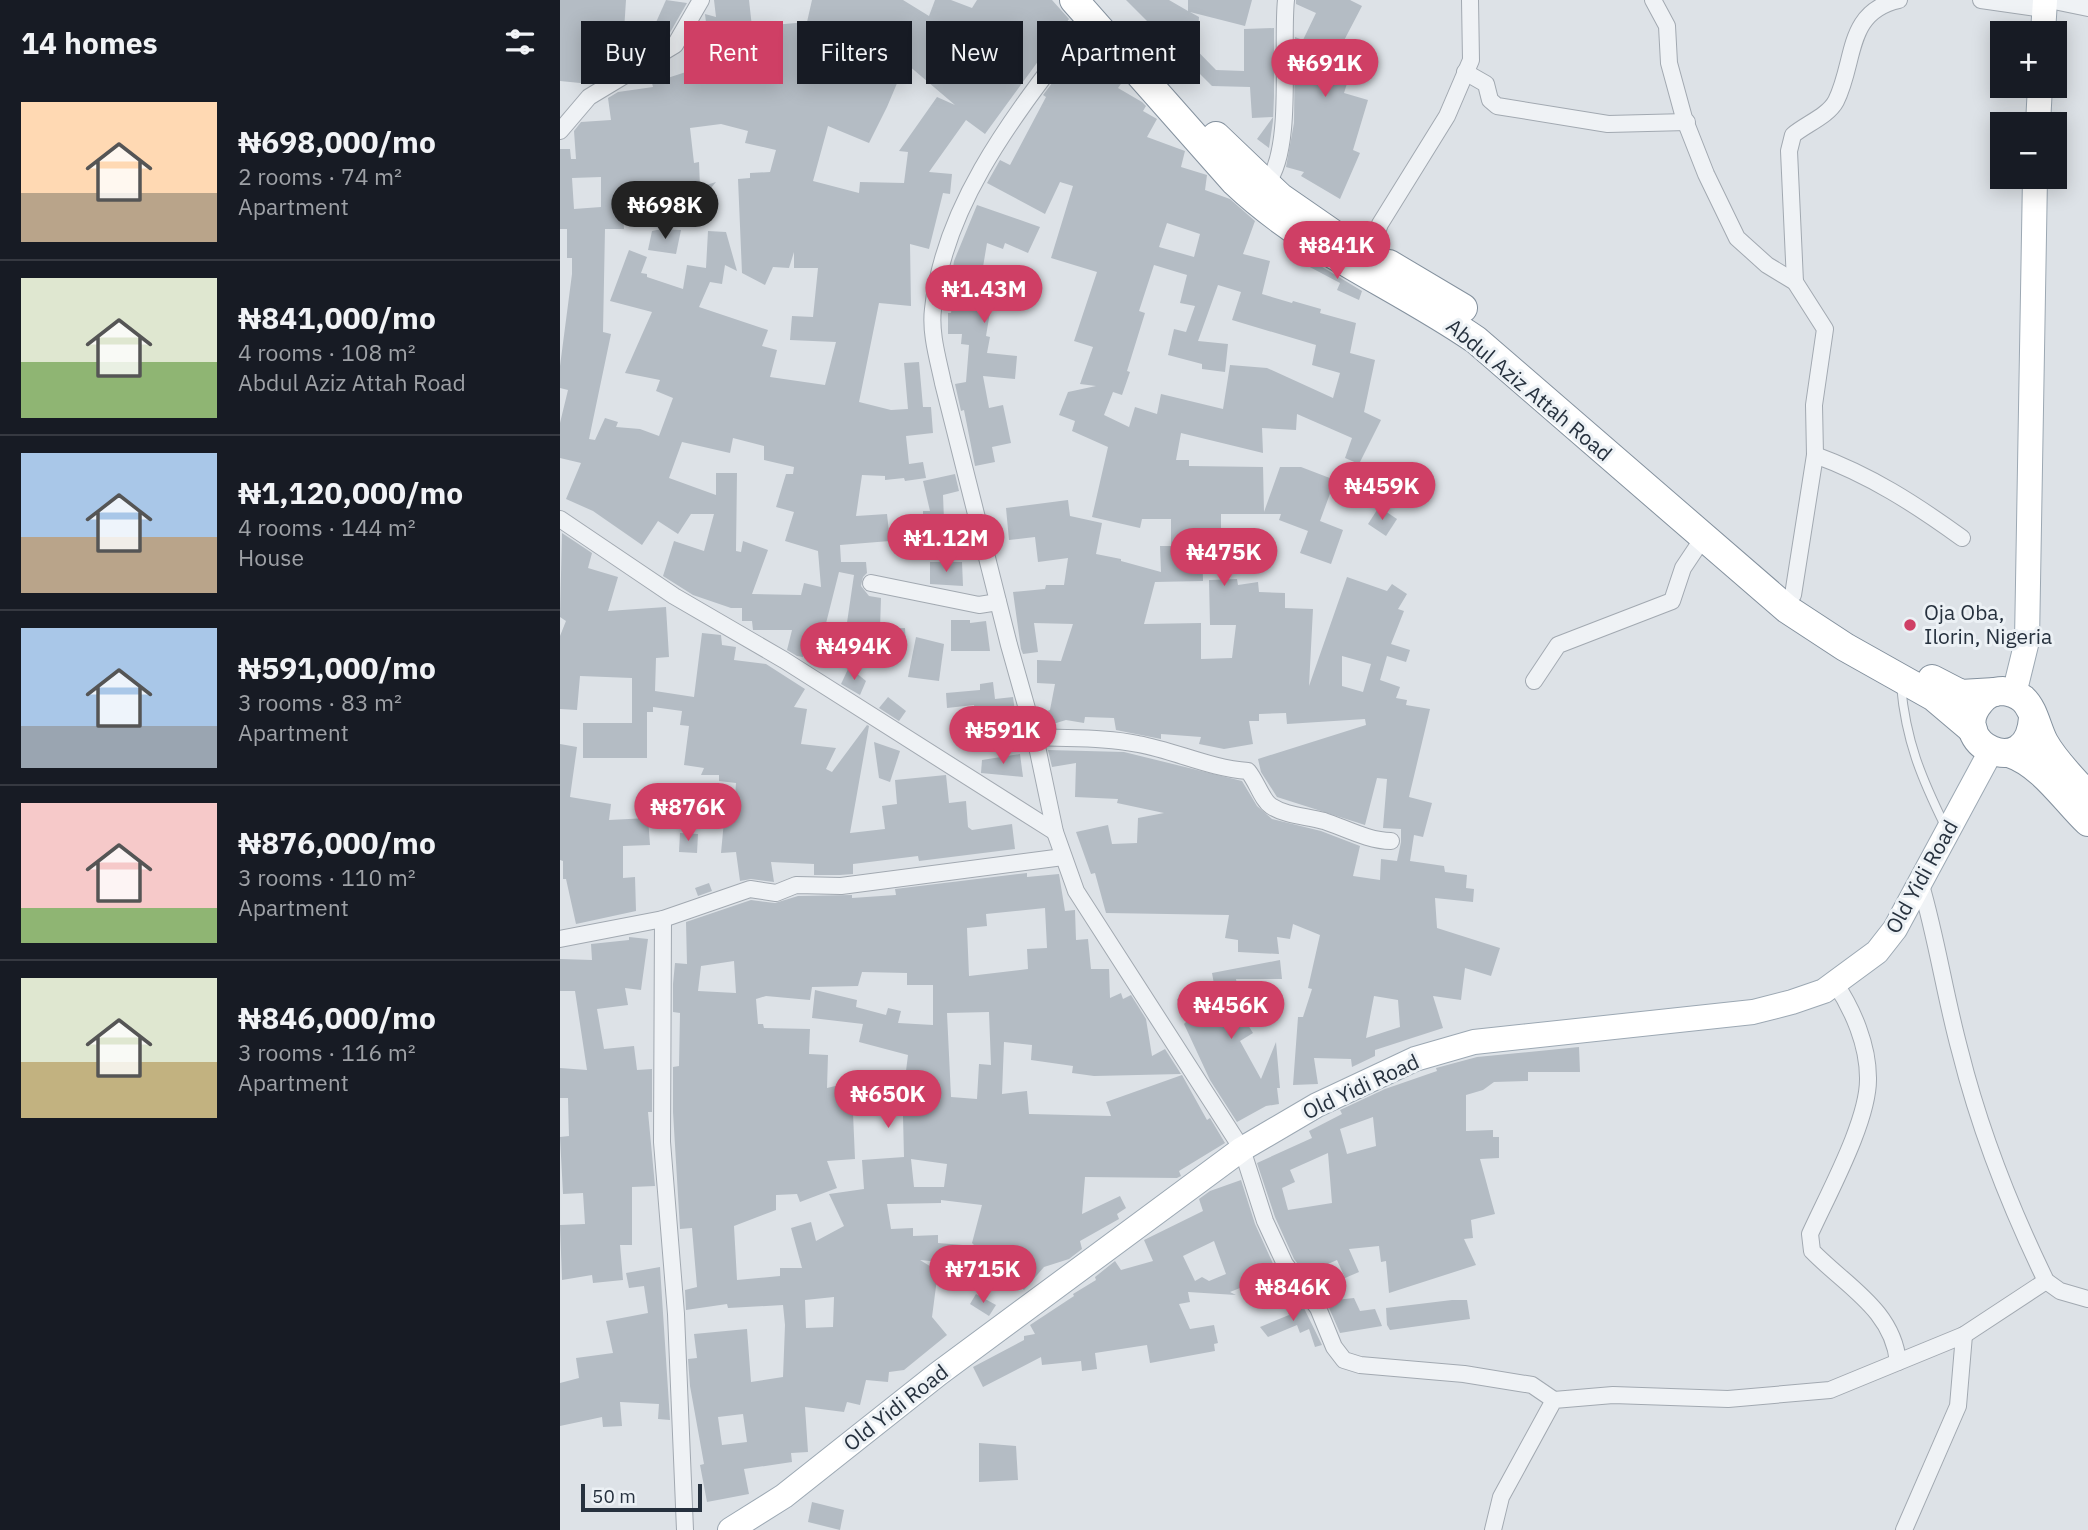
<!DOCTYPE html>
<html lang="en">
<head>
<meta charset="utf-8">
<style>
  :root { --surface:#171b24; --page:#20242c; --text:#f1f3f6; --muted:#9ea1a6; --line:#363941; --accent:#cf3f65 }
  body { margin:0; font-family:"IBM Plex Sans",sans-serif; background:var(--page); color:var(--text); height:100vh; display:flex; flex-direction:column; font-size:26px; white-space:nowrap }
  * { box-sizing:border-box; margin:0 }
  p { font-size:23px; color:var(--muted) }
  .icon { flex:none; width:38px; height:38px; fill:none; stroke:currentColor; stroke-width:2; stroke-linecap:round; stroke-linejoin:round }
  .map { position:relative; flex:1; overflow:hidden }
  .details { display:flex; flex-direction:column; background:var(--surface); width:560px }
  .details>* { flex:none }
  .guide { position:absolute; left:21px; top:21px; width:665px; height:63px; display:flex; gap:14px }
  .controls { position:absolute; left:1430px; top:21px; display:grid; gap:14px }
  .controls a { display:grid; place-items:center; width:77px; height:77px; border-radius:0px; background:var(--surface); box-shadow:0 4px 18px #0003; font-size:35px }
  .scale { position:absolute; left:21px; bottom:18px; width:121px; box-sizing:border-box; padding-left:7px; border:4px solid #26313e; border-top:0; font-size:19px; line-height:24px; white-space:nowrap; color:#26313e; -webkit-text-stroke:5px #ecf1f5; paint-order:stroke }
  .price { position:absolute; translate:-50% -60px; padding:0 16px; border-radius:24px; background:var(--accent); color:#fff; font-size:23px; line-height:46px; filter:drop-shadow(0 2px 4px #0008) }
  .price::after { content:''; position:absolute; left:50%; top:42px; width:21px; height:16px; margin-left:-10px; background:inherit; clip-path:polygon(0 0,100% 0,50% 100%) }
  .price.active { background:#222; color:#fff }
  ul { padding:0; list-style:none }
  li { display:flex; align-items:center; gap:21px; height:175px; padding:0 21px }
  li+li { border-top:2px solid var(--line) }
  li span { display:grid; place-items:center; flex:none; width:196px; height:140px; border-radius:0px; color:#555 }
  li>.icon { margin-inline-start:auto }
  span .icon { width:84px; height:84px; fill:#fffc; stroke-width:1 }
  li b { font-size:30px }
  h2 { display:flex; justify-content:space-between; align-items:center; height:84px; padding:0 21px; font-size:30px }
  .chip { padding:0 24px; border-radius:0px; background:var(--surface); box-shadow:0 4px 18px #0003; font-size:24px; line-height:63px }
  .chip.active { background:var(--accent); color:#fff }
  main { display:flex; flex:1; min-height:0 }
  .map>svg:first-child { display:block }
  .building { fill:#b4bcc4; fill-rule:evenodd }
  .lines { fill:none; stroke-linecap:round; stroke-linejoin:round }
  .lane-casing { stroke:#a2a9b1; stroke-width:10 }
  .street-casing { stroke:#a2a9b1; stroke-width:18 }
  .primary-casing { stroke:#9ca8b3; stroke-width:26 }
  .highway-casing { stroke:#84919e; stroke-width:30 }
  .lane { stroke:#eff2f5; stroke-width:8 }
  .street { stroke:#eff2f5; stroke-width:16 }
  .primary { stroke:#fff; stroke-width:24 }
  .highway { stroke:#fff; stroke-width:28 }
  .poi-dot { fill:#cf3f65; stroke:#ecf1f5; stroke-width:2.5 }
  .labels { text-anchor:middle; stroke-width:6; stroke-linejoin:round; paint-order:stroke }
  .street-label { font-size:21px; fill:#26313e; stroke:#ecf1f5 }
  .poi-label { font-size:21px; fill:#26313e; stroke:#ecf1f5; text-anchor:start }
</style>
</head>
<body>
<main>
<section class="details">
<h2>14 homes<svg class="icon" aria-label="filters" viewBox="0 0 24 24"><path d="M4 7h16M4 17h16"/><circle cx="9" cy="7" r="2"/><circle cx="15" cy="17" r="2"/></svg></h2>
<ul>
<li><span style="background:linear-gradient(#ffd9b3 65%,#b9a48a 0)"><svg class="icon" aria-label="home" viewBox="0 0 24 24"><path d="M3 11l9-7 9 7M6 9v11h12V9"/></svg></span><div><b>₦698,000/mo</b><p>2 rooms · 74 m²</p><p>Apartment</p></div></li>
<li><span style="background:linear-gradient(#dfe7d0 60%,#8fb573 0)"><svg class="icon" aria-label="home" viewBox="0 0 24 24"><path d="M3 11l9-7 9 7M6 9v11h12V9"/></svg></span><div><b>₦841,000/mo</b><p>4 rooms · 108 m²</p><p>Abdul Aziz Attah Road</p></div></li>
<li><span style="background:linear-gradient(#a9c7e8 60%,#b9a48a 0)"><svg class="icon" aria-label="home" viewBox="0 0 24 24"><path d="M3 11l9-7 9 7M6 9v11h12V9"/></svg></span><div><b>₦1,120,000/mo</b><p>4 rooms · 144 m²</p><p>House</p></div></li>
<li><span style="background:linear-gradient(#a9c7e8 70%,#9aa5b1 0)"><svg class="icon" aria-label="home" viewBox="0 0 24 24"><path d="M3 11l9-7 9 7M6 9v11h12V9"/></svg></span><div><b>₦591,000/mo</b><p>3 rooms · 83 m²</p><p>Apartment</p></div></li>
<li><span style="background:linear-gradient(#f6c9c9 75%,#8fb573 0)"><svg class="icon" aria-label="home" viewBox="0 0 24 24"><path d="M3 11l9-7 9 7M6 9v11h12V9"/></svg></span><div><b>₦876,000/mo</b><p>3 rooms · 110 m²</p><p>Apartment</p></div></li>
<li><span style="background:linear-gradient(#dfe7d0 60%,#c2b280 0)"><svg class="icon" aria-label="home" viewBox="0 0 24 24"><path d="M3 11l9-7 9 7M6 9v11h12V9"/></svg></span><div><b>₦846,000/mo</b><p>3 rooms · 116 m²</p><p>Apartment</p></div></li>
</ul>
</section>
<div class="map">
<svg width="1528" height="1530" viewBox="0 0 1528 1530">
  <rect width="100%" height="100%" fill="#dde2e7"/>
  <!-- building -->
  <g class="building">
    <polygon points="0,0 66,0 64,31 72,31 73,58 64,63 36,64 34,82 30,84 0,81"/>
    <polygon points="106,0 127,3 108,36 93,29"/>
    <path d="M154,0H189L192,27L247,22L252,0H343L369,16L375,0H391L412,8L417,0H492L509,19L425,134L406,120L369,172L392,174L390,194L383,193L369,249L350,244L351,306L319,303L299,402L331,410L348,409L344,363L359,362L363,407H371L373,433L346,436L349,464L363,462L366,478L345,481L344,478L325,480V476L302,475L296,516L327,514L330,541L280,545L281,562H306L307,573L303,577L301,586L309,596L321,598L320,629L345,628L346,645L284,643L294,575L279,572L261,643H245L243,657L237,656L227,650L232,630H193L192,621H182V608H171L133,595L103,576L114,541L144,551L154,514H131L118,534L98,521L82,545L33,511L6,499L21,463L0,458V423L8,390L0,388V366L12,274V258H7V229H0V149H10L11,159H16L14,131L21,122L51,120L48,98L58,92L93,87L92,83L126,72L125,63L157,58L150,56L145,14L156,17ZM321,42L395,105L377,97L339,151L348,152L344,183L300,182L299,193L253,181L268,126L309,143L327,107L338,81L306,68ZM161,124L188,131L185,143L216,150L210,172L190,173V178L178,179L182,273L205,285L213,267L229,268L234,252V268H258L253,317L232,316L230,340L276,342L265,385L210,377L217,350L202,346L208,330L139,307L150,282L162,284L165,265L177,271L166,232L148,231L146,268L127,265L123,289L87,277V274L81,273L87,257L69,250L50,301L92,312L65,373L100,380L96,391L113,398L99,436L80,429L56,427L58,422L45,418L35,440L29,439L51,334L43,332L45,229H64L63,215H76L75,200H141L156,182L140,187L139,162L134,163L130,128ZM41,177V207L14,209L12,178ZM173,438L204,446V460L234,467L233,474H226L216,507L234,512L225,541L258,551L261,587L244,583L241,595L192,594L208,550L183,541L181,552L176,551L177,473H156V495L109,478L122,442L170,453Z"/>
    <polygon points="566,0 609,0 628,11 628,0 692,0 685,26 630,12 639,17 638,31 615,28 656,70 684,71 684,29 714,28 714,96 713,121 709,148 697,139 713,117 692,118 690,87 652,86"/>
    <polygon points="736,0 790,0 802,6 778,52 795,58 784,93 808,100 793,150 800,153 780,199 741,176 744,172 726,167 734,123 735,37 743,40 756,13 736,4"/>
    <path d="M521,45L549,65L546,70L563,81L558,88L582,102L586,106L583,111L597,119L587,137L625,151L621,167L647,175L645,190L670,199L695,221L683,254L710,261L702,294L732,303L733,301L761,309L760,313L796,323L790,353L815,360L804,412L821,420L799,464L785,458L792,438L737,414L736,430L702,428L703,453L621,433L616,460H629V466L703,467L704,512L720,467H741L775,480L760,521L783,530L771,564L740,553L748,531L719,520L721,514H661V538H642L643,581L595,582L584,624L641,623V659L672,658L676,625H650L649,580L677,579L678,585L698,582L699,592L725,593V608L753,609L749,686L787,577L827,591L832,584L847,594L838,609L844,611L831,644L850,650L846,662L827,656L820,680L840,687L836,698L847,700L846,705L870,709L849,797L872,803L863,837L854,835L850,861L884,866L885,872L907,875L906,888L914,889L913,902L875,898L877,928L940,948L931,976L905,968L901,1000L873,996L883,1028L815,1050V1056L792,1067L791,1059L754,1058L758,1084L733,1085L738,1017H743L752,989L748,988L760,935L733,924L730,939L717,937L719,954L678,952V940L665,938L669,915L546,913L535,873L531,874L516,832L548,825L552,844L577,843L578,818L604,813L557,803L558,799L515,797L516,763L492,767L488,750L564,752L682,781L697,806L712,819L761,831L800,846L793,876L820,880L821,859L837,861L841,842V829L823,828L827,779L817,778L805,825L717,797L701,772L698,759L806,725L805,719L727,724L726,713L699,714V721H689L693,744L664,749L639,744L641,737L601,734V739L556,730L554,718L525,717L524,723L506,720L483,727L479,713L490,710L495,684L477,683V660L501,661L513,624L474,623L478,652L463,654L461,649L453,592L485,589L486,585H504L508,558L478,562L475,537L449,540L446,508L508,500L510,516L542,523L536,554L561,559V561L601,572L600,546H611V519H582L580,528L532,517L548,447L512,431L515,421L499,415L508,392L536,386L520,384L533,347L514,341L537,272L491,258L513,186L500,182L485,214L427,183L440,160L450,165L486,97L483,95ZM607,223L640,234L634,257L599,247ZM594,265L627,275L620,303L635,306L626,332L614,329L608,355L642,364V369L665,372L668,344L638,341L658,285L681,292L672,320L756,345L752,365L780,373L773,398L707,368L670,365L663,409L601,394L597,414L575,407L569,427L544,415L553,392L562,395L570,372L567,371L585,313L579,311ZM782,656L811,664L803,692L782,686ZM814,996L838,1000L840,1027L806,1038Z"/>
    <polygon points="417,205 480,227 468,253 445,243 443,249 427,243 420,285 463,292 461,311 431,306 426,336 430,337 427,353 457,356 455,379 423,376 429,408 443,405 451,443 432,447 435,462 415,466 404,410 401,411 395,384 406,382 409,345 401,344 402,334 388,334 388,313 391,313 397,269 393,268 394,261"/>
    <polygon points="102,229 121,230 116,254 88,250 92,231"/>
    <polygon points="749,259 802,291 799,300 777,290 780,283 746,265"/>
    <polygon points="395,474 399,491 383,495 384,520 401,518 402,534 361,538 360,522 363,522 363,511 370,511 363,481"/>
    <polygon points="819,507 837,519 826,536 808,524"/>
    <polygon points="2,533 32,553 28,568 58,577 48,611 106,607 109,657 96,658 95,691 134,697 142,633 161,635 162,645 176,647 174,660 206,664 245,689 234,707 247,709 241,744 276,748 266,769 272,772 307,725 309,726 290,833 325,829 322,806 337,804 335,780 386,775 389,803 406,801 408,827 412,830 452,824 455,849 359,861 358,856 293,864 293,874 280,875 254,875 254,864 211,862 214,882 191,879 180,881 176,852 161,853 165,810 174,811 176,783 159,781 159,775 141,775 144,768 124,765 129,726 120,725 122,711 93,707 93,712 87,712 87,758 23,758 23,723 72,723 72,678 20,676 17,710 0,709 0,636 6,621 0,617"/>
    <polygon points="370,562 402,562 403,586 370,584"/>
    <polygon points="391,620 410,620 410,623 426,621 430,651 391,651"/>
    <polygon points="356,637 384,644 379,681 348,677"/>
    <polygon points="289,667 306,681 300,695 281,684"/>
    <polygon points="433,682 435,699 453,697 458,734 419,745 414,705 387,708 386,693 420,690 420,684"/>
    <polygon points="328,697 346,711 339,721 319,708"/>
    <polygon points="314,742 340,751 330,782 319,778"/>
    <polygon points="0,744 17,747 10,797 51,804 49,820 88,818 90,845 63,846 63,878 75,877 76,911 16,924 6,879 3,879 3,861 0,860"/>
    <polygon points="460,754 463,777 421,773 422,760"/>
    <polygon points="120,833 138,834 137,853 119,852"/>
    <path d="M467,873V877L499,874L505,911L515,910L516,940L528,939L531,969H549L550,998L561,993L563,999L571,995L586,1019L592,1056L605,1049L621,1074L534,1076L512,1073L513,1066L471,1060L472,1045L444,1042L442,1094L467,1091L469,1114L551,1116L546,1102L622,1075L647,1120L650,1118L665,1143L619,1171L621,1176L617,1178L525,1177L522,1214L560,1196L566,1208L557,1214L559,1219L520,1241L522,1249L509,1259L484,1267L464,1290L421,1251L419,1266L360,1260L378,1271L372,1317L387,1335L344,1370L329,1372L328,1382L306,1380L300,1405L287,1402L284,1412L245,1407L248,1452L231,1453L232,1462L184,1469L189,1494L147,1502L140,1465L144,1464L130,1386L128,1359L137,1358L134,1334L187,1329L191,1382L223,1377L225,1325L223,1305L168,1308L167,1304L126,1310L125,1290L137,1287L132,1228L120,1229L113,1112V1067L119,1066L120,1013L113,1012V984L115,963L127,964L126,922L191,900L215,903L238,896L292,895V898L336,895L335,889ZM485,908L487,948L467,949L468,969L409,976L407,928L427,926L426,914ZM174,961L176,993L138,991L141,966ZM302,972L347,973V985H373V1025L338,1023L341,1011L328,1008L326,1015L296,1007L297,1000L255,990L252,1018L303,1024L299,1042L348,1055L345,1079L313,1077L267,1088L268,1055L249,1054L250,1029L204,1028L203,1024H198L196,999L206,996L250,1000L252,987L298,986ZM429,1012L431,1065L419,1064L417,1099L391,1097L387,1013ZM293,1113L343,1116L344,1157L302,1160L304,1189L269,1194L284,1226L256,1241L251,1222L231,1228L242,1268H220V1276L177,1280L174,1226L216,1210V1195L237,1194L240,1202L277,1188L267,1161L295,1159ZM351,1159L387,1164L384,1187H354ZM381,1200L422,1205L412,1243L415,1246L378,1243V1235L353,1236V1228L331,1229L327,1204L381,1203ZM274,1297L273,1327L246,1328L245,1300ZM183,1414L187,1442L162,1445L158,1417Z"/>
    <polygon points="149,883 152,891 138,896 135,888"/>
    <polygon points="69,937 88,939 81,990 65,988 68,1005 37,1009 44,1049 74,1046 77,1070 92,1069 92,1112 88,1112 95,1186 72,1187 72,1245 60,1245 63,1280 33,1283 32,1275 2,1280 0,1225 25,1224 23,1193 3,1194 0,1137 9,1136 8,1098 0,1098 0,1068 27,1070 15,991 0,991 0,959 32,960 31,944 69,940"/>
    <polygon points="720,960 722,979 676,979 683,1017 671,1018 688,1025 693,1033 680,1041 701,1079 716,1042 720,1088 717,1088 719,1104 706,1106 677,1122 650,1080 624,1024 626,1022 617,999 654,984 652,973"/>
    <path d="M1019,1047L1020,1072H968V1081L934,1082L923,1090L906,1095V1131L933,1130V1137H939V1158L920,1159L935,1214L911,1220L913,1238L904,1239L916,1265L829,1293L826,1261L821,1262L819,1246L789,1249L799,1272L785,1278L777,1260L752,1271L758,1290L734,1259L715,1217L697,1163L752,1138L749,1131L782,1114L780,1110L825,1089L877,1071L876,1068L917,1057ZM813,1117L816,1146L787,1154L780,1129ZM768,1153L772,1203L728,1210L722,1188L735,1182L730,1170Z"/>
    <path d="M681,1180L695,1224L715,1268L738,1298L725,1304L713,1278L681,1291L680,1288L670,1292L676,1295L628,1292L630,1302L619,1304L630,1329L654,1325L658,1343L654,1344L655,1351L590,1363L587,1345L535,1353L537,1369L522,1371L521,1361L482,1365L481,1357L423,1387L413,1367L464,1340V1336L475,1334L470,1325L514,1296L513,1294L536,1280L535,1277L555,1261L561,1270L593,1261L584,1240L643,1211L639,1199L650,1191ZM654,1241L666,1274L649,1281L642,1277L635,1281L623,1256Z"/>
    <polygon points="100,1267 110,1420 98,1419 99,1404 60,1402 62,1426 43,1427 42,1417 0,1426 0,1383 19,1378 16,1358 53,1353 46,1321 88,1313 84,1286 69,1288 66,1273"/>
    <polygon points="416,1294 436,1305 429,1316 410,1304"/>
    <polygon points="794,1298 800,1311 815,1309 822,1326 780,1333 766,1301"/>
    <polygon points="892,1300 907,1300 910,1319 830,1330 827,1325 826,1308"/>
    <polygon points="742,1304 762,1345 755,1347 749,1329 740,1333 737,1325 708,1337 700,1327 729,1315 726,1306"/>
    <polygon points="419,1443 456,1446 458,1480 419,1482"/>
    <polygon points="252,1502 284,1510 280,1530 248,1522"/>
  </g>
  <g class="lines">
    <defs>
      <path id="lane" d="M1341,686C1346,741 1361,777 1385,826"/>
      <g id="street">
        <polyline points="1093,0 1107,26 1109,63 1124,118 1146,174 1177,238 1207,265 1235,282 1265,329 1254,405 1255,455 1233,595"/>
        <polyline points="1421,0 1484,9"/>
        <polyline points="1489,0 1528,8"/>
        <path d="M529,17C464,104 385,196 373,309C370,333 378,359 383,383L449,645L475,737L495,832L516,891L682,1149L705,1221L725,1264L758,1308L774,1347L784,1360L800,1365L904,1374L972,1385L994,1400"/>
        <polyline points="905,72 926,84 930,100 937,106 1048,124 1127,122"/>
        <polyline points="0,131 29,97 115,45 141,0"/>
        <path d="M707,183C734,149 721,46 726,0"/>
        <polyline points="809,254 820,224 887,116 911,60 910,0"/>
        <path d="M1235,282L1229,151L1233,135C1246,124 1268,116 1276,101C1296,61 1285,12 1339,0"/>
        <path d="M1255,455C1310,475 1355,504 1402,538"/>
        <polyline points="0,519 114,596 224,660 495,832"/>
        <polyline points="311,583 419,605 438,602"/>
        <polyline points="974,681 998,645 1112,601 1123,568 1143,538"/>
        <path d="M475,737C509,739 545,737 578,744C616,751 649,768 688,771C697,782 702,800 711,806C726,816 747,816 764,821C785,828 809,841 831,841"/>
        <path d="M1361,885C1377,940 1385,996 1400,1051C1420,1131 1450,1207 1486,1281L1500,1291L1528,1299"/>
        <polyline points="103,919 102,1142 116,1314 125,1530"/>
        <polyline points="0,939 103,919 190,889 216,893 236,885 281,886 503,857"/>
        <path d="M1275,983C1293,1010 1308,1045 1308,1078C1309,1120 1268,1194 1250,1234L1252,1251C1286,1286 1333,1310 1338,1362"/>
        <polyline points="933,1530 941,1497 994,1400 1053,1395 1168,1399 1270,1390 1404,1335 1486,1281"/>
        <polyline points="1344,1530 1398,1406 1404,1335"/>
      </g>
      <g id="primary">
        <polyline points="1483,33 1485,0"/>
        <polyline points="1478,124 1480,86"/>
        <polyline points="1454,694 1467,641 1475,177"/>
        <polyline points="170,1530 224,1496 378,1374 682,1149 757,1105 855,1059 914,1042 1193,1012 1232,1002 1264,991 1317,952 1335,929 1431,751"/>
      </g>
      <g id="highway">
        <path d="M514,0L675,182C745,249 836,285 916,340L1227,609L1285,647L1374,697L1413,730"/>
        <polyline points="656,136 720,197 772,233"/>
        <polyline points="829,264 903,308"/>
        <polyline points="1372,679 1401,694 1435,692"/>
        <path d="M1473,718C1468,785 1385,742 1420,702C1425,695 1434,691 1443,691C1450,692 1458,695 1463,699C1474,709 1477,729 1484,742C1495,762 1513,779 1528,796"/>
        <path d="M1449,753C1482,764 1504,799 1528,822"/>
      </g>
    </defs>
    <!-- lane casing -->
    <use href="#lane" class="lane-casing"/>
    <!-- street casing -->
    <use href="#street" class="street-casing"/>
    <!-- primary casing -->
    <use href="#primary" class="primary-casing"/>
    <!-- highway casing -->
    <use href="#highway" class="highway-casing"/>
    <!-- lane -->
    <use href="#lane" class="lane"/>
    <!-- street -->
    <use href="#street" class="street"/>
    <!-- primary -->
    <use href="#primary" class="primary"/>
    <!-- highway -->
    <use href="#highway" class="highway"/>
  </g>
  <!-- markers -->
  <circle class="poi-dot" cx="1350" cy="625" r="7"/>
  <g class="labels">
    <!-- street labels -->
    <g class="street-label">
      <text transform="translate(969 390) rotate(40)" y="7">Abdul Aziz Attah Road</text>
      <text transform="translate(1362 877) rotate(-61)" y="7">Old Yidi Road</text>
      <text transform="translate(801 1087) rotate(-25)" y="7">Old Yidi Road</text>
      <text transform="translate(336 1408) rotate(-38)" y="7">Old Yidi Road</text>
    </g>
    <!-- poi labels -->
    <g class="poi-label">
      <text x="1364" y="620">Oja Oba,<tspan x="1364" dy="24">Ilorin, Nigeria</tspan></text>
    </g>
  </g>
</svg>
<div class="controls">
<a>+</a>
<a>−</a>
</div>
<div class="scale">50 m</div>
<b class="price" style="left:765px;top:99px">₦691K</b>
<b class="price active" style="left:105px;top:241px">₦698K</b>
<b class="price" style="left:777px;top:281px">₦841K</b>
<b class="price" style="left:424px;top:325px">₦1.43M</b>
<b class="price" style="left:822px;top:522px">₦459K</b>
<b class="price" style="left:386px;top:574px">₦1.12M</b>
<b class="price" style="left:664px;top:588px">₦475K</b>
<b class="price" style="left:294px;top:682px">₦494K</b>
<b class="price" style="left:443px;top:766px">₦591K</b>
<b class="price" style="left:128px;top:843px">₦876K</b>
<b class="price" style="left:671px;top:1041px">₦456K</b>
<b class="price" style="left:328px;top:1130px">₦650K</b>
<b class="price" style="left:423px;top:1305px">₦715K</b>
<b class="price" style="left:733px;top:1323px">₦846K</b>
<div class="guide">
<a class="chip">Buy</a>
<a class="chip active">Rent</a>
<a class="chip">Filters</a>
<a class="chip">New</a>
<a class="chip">Apartment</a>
</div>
</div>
</main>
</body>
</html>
